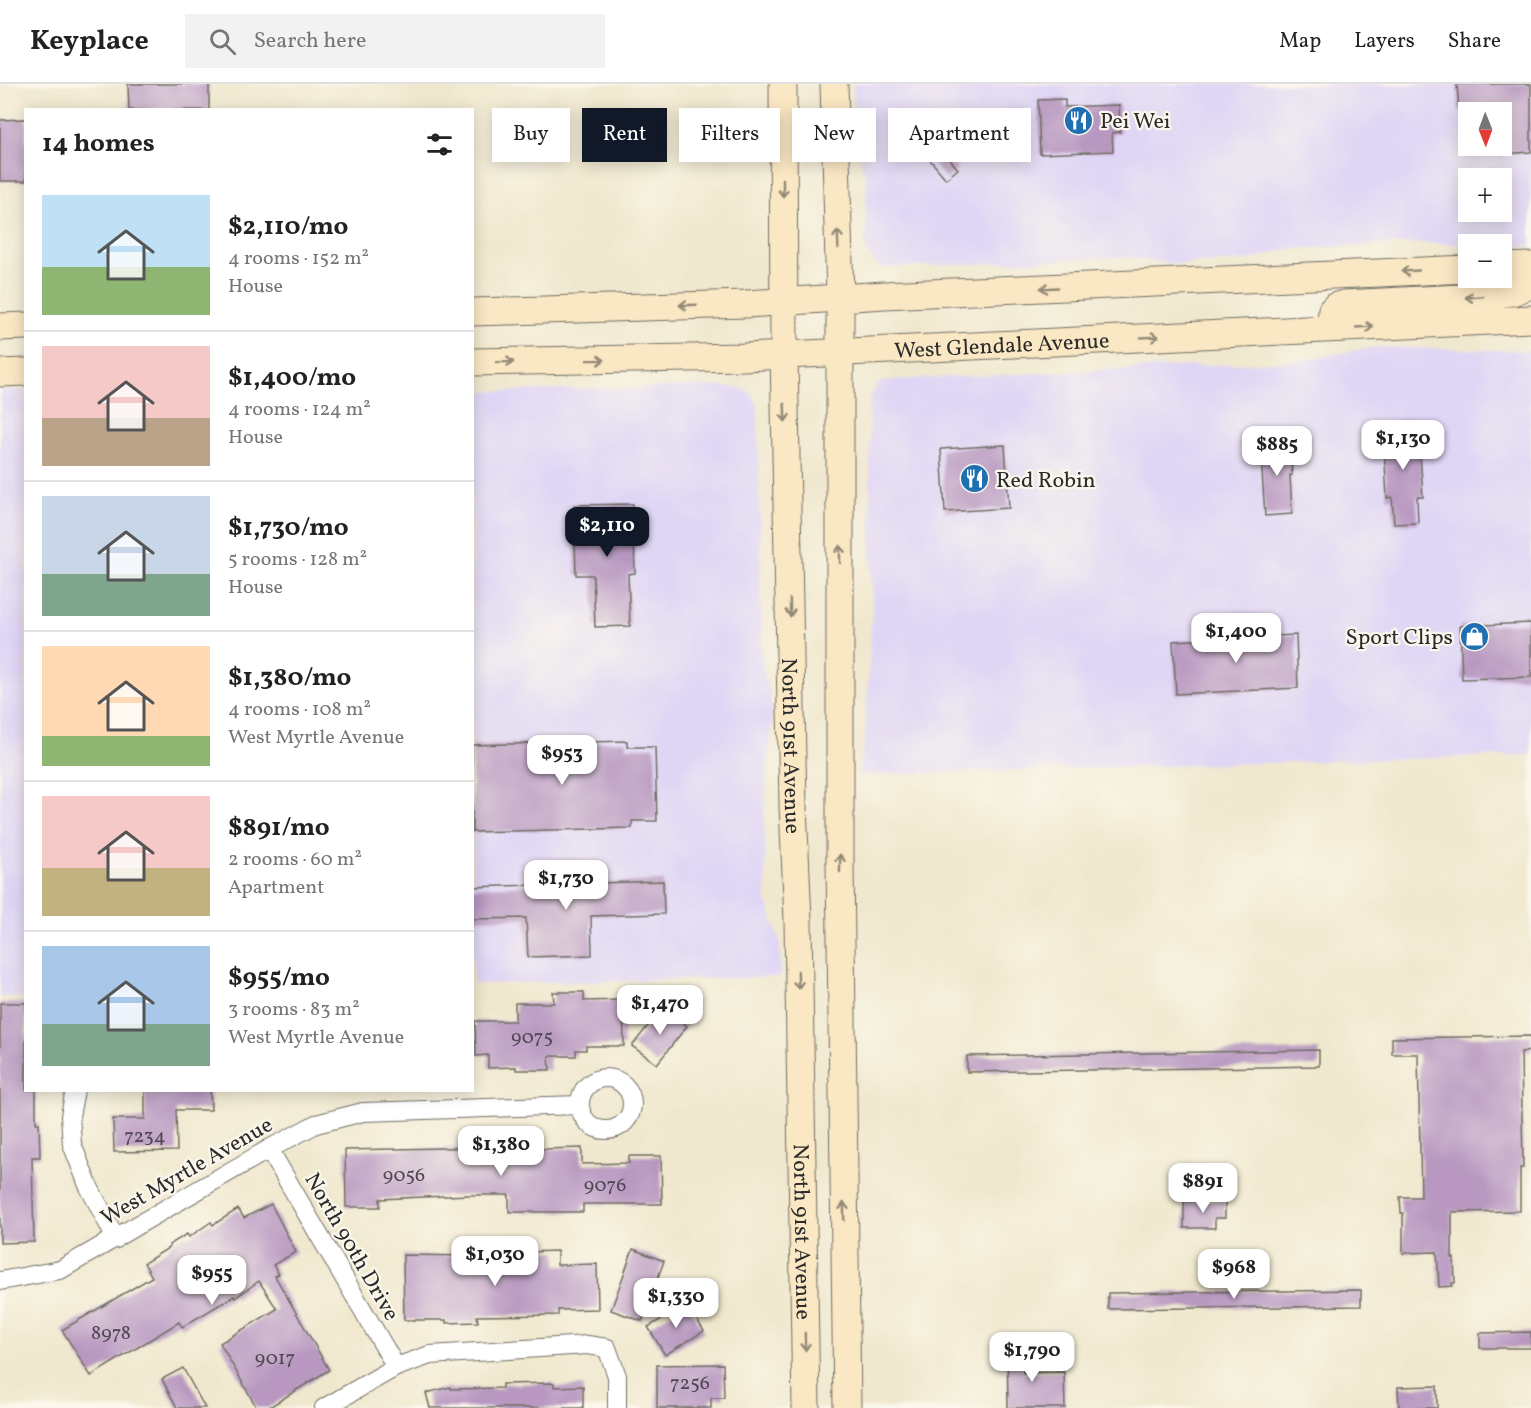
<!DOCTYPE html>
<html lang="en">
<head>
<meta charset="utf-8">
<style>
  :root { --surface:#fff; --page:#f2f2f2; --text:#222; --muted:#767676; --line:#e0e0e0; --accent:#111827 }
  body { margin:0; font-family:Vollkorn,serif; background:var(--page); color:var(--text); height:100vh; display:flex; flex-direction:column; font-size:22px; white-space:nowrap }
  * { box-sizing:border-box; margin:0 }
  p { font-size:20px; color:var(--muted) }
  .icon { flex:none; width:33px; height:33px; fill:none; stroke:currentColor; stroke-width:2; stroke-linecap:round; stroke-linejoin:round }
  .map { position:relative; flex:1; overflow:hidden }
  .panel { position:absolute; left:24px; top:24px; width:450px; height:984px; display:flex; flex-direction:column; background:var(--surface); border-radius:0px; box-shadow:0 3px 15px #0003 }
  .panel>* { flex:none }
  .top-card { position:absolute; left:492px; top:24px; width:570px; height:54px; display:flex; gap:12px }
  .needle { width:39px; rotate:179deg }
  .controls { position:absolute; left:1458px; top:18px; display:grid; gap:12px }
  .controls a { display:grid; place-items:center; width:54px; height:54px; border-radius:0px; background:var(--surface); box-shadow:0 3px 15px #0003; font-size:30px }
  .price { position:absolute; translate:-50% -51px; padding:0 14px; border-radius:12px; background:#fff; color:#222; font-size:20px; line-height:39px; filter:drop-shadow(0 2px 3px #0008) }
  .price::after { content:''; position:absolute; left:50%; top:36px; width:18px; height:14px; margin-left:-9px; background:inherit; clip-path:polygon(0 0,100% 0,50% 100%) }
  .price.selected { background:var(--accent); color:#fff }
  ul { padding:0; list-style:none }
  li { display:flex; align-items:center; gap:18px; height:150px; padding:0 18px }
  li+li { border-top:2px solid var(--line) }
  li span { display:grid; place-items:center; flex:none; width:168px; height:120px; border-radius:0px; color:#555 }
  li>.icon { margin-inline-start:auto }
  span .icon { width:72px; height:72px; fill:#fffc; stroke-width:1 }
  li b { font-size:26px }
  h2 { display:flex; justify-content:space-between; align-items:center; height:72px; padding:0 18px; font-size:26px }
  .chip { padding:0 21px; border-radius:0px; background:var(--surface); box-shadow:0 3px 15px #0003; font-size:21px; line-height:54px }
  .chip.selected { background:var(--accent); color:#fff }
  header { display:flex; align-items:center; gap:36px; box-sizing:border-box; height:84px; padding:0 30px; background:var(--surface); border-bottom:2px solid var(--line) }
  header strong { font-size:28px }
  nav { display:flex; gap:33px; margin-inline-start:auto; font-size:21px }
  .search { width:420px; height:54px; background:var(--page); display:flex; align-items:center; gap:15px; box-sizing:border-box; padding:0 21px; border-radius:0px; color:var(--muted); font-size:22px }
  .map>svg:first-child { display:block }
  .built { fill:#dfd5f5; fill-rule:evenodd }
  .building { fill:#b898c1 }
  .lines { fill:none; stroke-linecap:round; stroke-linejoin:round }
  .street-casing { stroke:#706d64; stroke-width:20 }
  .secondary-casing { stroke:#706d64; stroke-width:29 }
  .street { stroke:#fff; stroke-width:18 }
  .secondary { stroke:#fae7c3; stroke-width:27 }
  .oneway { stroke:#928977 }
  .labels { text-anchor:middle; stroke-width:4.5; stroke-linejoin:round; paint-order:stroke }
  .number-label { font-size:20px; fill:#4e4650 }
  .poi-label { font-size:22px; fill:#2b2b2b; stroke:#fbf7ec; text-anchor:start }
  .street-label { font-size:22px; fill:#2b2b2b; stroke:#fbf7ec }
</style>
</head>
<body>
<header>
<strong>Keyplace</strong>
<div class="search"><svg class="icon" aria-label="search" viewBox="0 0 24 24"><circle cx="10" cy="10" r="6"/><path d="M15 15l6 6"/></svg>Search here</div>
<nav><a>Map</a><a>Layers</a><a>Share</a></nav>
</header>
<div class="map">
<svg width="1531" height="1324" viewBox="0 0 1531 1324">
  <rect width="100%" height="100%" fill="#fbf7ec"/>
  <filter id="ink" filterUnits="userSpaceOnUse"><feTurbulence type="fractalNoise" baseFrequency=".0167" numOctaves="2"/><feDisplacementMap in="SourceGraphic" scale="12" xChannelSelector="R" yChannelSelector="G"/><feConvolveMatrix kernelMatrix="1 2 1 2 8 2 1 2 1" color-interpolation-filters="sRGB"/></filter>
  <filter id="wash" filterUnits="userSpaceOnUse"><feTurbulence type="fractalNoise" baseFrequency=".008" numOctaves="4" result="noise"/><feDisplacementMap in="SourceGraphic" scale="24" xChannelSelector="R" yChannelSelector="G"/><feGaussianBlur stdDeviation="1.35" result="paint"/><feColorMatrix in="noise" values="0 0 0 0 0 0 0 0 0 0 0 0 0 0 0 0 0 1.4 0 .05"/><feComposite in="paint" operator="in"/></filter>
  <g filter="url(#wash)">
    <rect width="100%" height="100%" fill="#f0e8ce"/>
    <!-- built -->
    <g class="built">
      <path d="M853,0H1531V163L1426,159L1288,165L1245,177L1176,180L1121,173L886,184L877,182L866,166V94L855,60ZM1468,28H1502V62H1468ZM1468,94H1502V128H1468Z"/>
      <polygon points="1373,263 1531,267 1531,671 858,691 865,653 872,524 869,319 872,308 878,299 891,296 1298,277"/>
      <polygon points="720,302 745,305 753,312 758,324 762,577 773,628 764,728 766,814 780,859 780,893 473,900 472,308"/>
      <rect x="0" y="306" width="26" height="607"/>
    </g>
    <g id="blocks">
      <!-- building -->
      <g class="building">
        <polygon points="128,0 209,0 209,26 129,26"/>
        <polygon points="1457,0 1531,0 1531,68 1502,70 1502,28 1459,28"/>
        <polygon points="1065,15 1065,23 1119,21 1120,48 1112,49 1113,67 1040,70 1038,16"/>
        <polygon points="26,35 26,97 0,97 0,36"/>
        <polygon points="927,49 958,85 946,95 916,59"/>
        <polygon points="1411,338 1411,341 1418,341 1423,413 1417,413 1418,439 1394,440 1392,413 1387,414 1383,345 1394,344 1393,339"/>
        <polygon points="1290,355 1292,391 1290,391 1292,430 1265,432 1260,357"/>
        <polygon points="1005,361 1009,424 945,428 941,365"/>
        <polygon points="633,420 635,489 628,490 630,542 595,543 593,491 576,491 574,421"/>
        <polygon points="1531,539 1531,593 1462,595 1460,542"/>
        <polygon points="1296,551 1298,604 1176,610 1173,557"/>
        <polygon points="627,657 627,663 655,663 657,737 632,737 632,744 472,748 472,661"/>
        <polygon points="663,797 664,830 591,832 592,871 528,873 526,834 472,835 472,803"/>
        <polygon points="553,908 584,908 584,917 623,916 624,962 586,962 586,966 576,966 576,972 549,972 550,986 516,986 516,983 488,984 488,971 476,972 475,937 515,937 515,919 554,919"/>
        <polygon points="0,919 26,919 26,1006 36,1006 36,1039 39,1039 40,1073 32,1073 34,1158 0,1159"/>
        <polygon points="663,923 687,942 657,980 632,962"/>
        <polygon points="1531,952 1531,967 1521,968 1523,1084 1520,1084 1520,1127 1452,1128 1452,1174 1454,1174 1455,1199 1452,1199 1452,1202 1439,1203 1437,1168 1403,1169 1403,1129 1401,1129 1400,1113 1421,1113 1418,970 1392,970 1392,954"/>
        <polygon points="1319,966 1319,982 967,988 967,972"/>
        <polygon points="145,1006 210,1006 211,1026 176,1026 177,1067 114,1068 113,1035 145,1035"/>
        <polygon points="540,1062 540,1065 582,1064 582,1080 629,1079 629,1072 661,1072 662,1120 583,1120 583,1128 509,1128 509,1111 469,1111 380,1115 380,1123 346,1123 345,1066"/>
        <polygon points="1184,1117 1225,1117 1225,1134 1215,1134 1215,1144 1184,1144"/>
        <polygon points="271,1120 296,1168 273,1181 279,1190 275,1192 329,1286 268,1324 257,1324 220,1259 277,1225 259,1197 235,1214 234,1212 182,1243 179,1238 91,1292 62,1246 152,1193 144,1179 170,1163 169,1161 187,1150 189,1153 211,1138 213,1141 238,1125 244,1134"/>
        <polygon points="633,1165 664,1177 642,1237 611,1226"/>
        <polygon points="557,1167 557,1181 597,1180 598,1225 558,1226 558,1231 477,1232 478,1238 446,1239 446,1236 404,1236 403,1171 476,1172 477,1178 525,1177 525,1168"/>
        <polygon points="1361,1206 1361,1222 1108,1225 1108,1209"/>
        <polygon points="687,1220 704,1247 665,1271 648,1243"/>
        <polygon points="1531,1248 1531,1264 1480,1264 1480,1249"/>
        <polygon points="1007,1253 1023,1253 1023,1289 1064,1288 1065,1324 1008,1324"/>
        <polygon points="723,1280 724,1314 711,1314 711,1324 657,1324 657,1281"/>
        <polygon points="183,1284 205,1324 177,1324 162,1295"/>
        <polygon points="554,1299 554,1303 583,1302 583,1324 430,1324 426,1309 450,1303 451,1305 502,1304 502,1300"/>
        <polygon points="1437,1302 1437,1324 1399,1324 1398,1303"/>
      </g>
    </g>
  </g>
  <g filter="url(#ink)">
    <use href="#blocks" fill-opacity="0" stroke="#706d64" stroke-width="1.5"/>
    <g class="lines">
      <defs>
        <g id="street">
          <circle cx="606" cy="1020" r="26"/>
          <polyline points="75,1006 70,1032 72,1060 88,1101 116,1155"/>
          <polyline points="269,1065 396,1283"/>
          <polyline points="0,1197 60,1186 269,1065 316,1040 363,1028 580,1021"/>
          <polyline points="324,1324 396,1283 430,1271 587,1261 607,1264 617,1292 617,1324"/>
        </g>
        <g id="secondary">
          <path id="s1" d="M783,0L784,271L793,722L798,837L806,1324"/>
          <polyline points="834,0 840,214 840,779 847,1324"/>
          <polyline points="1502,183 1531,182"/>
          <polyline points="472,228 746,220 884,211 1468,185"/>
          <polyline points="0,243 26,242"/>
          <polyline points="1331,244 1332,226 1336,222 1344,220 1480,213 1512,208 1531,201"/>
          <path id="s2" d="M472,278L743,273L1531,235"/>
          <polyline points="0,289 26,288"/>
        </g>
      </defs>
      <!-- street casing -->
      <use href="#street" class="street-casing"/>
      <!-- secondary casing -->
      <use href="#secondary" class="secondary-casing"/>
      <!-- street -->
      <use href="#street" class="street"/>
      <!-- secondary -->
      <use href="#secondary" class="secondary"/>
    </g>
    <!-- one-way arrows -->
    <defs><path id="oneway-shaft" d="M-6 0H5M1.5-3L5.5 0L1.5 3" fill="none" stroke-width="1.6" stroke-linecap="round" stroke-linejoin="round" transform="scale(1.5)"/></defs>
    <g class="oneway">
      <use href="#oneway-shaft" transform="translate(783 104) rotate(90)"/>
      <use href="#oneway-shaft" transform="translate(838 155) rotate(-92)"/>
      <use href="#oneway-shaft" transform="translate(1410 187) rotate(177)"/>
      <use href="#oneway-shaft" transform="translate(1049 204) rotate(177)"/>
      <use href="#oneway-shaft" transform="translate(1474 213) rotate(176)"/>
      <use href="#oneway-shaft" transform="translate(688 221) rotate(178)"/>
      <use href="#oneway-shaft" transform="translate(1365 243) rotate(-3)"/>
      <use href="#oneway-shaft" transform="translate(1150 253) rotate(-3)"/>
      <use href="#oneway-shaft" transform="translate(596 276) rotate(-1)"/>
      <use href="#oneway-shaft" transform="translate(505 278) rotate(-1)"/>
      <use href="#oneway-shaft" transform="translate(785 329) rotate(88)"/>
      <use href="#oneway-shaft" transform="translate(840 470) rotate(-90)"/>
      <use href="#oneway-shaft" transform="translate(790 524) rotate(89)"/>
      <use href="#oneway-shaft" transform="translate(840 779) rotate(-90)"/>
      <use href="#oneway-shaft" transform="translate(798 896) rotate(89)"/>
      <use href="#oneway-shaft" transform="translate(844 1127) rotate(-91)"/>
      <use href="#oneway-shaft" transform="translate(805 1258) rotate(89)"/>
    </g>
  </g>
  <!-- icons -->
  <defs>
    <symbol id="restaurant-disc" viewBox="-11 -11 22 22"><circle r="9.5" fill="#1f6fb2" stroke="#fbf7ec"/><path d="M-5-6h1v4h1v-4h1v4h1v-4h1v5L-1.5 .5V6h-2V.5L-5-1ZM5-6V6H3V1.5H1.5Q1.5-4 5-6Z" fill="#fff"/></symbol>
    <symbol id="shop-disc" viewBox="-11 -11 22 22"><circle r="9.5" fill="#1f6fb2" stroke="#fbf7ec"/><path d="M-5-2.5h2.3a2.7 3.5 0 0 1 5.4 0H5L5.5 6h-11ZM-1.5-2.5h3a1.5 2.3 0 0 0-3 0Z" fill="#fff"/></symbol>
  </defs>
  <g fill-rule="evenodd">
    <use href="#restaurant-disc" x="1062" y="20" width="33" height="33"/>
    <use href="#restaurant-disc" x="958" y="378" width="33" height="33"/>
    <use href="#shop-disc" x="1458" y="536" width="33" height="33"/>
  </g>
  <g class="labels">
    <!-- number labels -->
    <g class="number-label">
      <text x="532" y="959">9075</text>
      <text x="145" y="1058">7234</text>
      <text x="404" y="1097">9056</text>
      <text x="605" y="1107">9076</text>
      <text x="111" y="1255">8978</text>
      <text x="275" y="1280">9017</text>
      <text x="690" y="1305">7256</text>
    </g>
    <!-- poi labels -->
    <g class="poi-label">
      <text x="1100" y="44">Pei Wei</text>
      <text x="996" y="403">Red Robin</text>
      <text x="1453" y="560" text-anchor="end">Sport Clips</text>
    </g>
    <!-- street labels -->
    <g class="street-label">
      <text dy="8" stroke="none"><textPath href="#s2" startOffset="530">West Glendale Avenue</textPath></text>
      <text dy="8" stroke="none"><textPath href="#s1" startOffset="662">North 91st Avenue</textPath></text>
      <text transform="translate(186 1086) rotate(-30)" y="8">West Myrtle Avenue</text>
      <text dy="8" stroke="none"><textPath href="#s1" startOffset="1148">North 91st Avenue</textPath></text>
      <text transform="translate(353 1162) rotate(60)" y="8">North 90th Drive</text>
    </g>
  </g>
</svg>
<div class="controls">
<a><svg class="needle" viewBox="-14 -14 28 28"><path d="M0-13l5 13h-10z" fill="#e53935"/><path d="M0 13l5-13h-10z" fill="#767676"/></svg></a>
<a>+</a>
<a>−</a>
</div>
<b class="price" style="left:1403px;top:387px">$1,130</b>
<b class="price" style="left:1277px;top:393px">$885</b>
<b class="price selected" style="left:607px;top:474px">$2,110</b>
<b class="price" style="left:1236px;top:580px">$1,400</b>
<b class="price" style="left:562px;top:702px">$953</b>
<b class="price" style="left:566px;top:827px">$1,730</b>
<b class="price" style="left:660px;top:952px">$1,470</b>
<b class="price" style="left:501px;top:1093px">$1,380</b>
<b class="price" style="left:1203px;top:1130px">$891</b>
<b class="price" style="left:495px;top:1203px">$1,030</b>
<b class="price" style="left:1234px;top:1216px">$968</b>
<b class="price" style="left:212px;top:1222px">$955</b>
<b class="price" style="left:676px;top:1245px">$1,330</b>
<b class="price" style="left:1032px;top:1299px">$1,790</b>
<div class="top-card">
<a class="chip">Buy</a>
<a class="chip selected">Rent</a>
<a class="chip">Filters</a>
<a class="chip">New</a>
<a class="chip">Apartment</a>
</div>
<section class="panel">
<h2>14 homes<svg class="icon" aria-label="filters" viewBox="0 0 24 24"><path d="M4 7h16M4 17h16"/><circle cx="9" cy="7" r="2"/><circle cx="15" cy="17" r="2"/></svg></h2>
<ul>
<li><span style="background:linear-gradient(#bfe0f5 60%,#8fb573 0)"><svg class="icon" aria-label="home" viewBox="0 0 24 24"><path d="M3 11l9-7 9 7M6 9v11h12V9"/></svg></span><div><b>$2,110/mo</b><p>4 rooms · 152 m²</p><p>House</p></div></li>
<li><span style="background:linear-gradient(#f6c9c9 60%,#b9a48a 0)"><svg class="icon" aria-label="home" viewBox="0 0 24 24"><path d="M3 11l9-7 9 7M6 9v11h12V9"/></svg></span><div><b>$1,400/mo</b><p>4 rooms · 124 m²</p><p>House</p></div></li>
<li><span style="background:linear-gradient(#c9d6e8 65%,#7fa58c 0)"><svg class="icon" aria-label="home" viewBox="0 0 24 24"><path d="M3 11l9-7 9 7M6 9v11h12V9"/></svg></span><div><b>$1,730/mo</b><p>5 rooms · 128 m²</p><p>House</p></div></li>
<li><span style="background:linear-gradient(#ffd9b3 75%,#8fb573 0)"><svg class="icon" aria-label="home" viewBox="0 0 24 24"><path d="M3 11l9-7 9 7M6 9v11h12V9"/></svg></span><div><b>$1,380/mo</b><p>4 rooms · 108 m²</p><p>West Myrtle Avenue</p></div></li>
<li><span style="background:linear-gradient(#f6c9c9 60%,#c2b280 0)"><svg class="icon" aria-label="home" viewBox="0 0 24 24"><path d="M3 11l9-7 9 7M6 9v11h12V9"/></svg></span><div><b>$891/mo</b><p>2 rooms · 60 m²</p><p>Apartment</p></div></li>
<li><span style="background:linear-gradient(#a9c7e8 65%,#7fa58c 0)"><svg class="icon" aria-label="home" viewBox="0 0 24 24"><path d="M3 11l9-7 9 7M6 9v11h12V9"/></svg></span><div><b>$955/mo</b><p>3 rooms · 83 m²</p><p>West Myrtle Avenue</p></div></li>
</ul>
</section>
</div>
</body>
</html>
